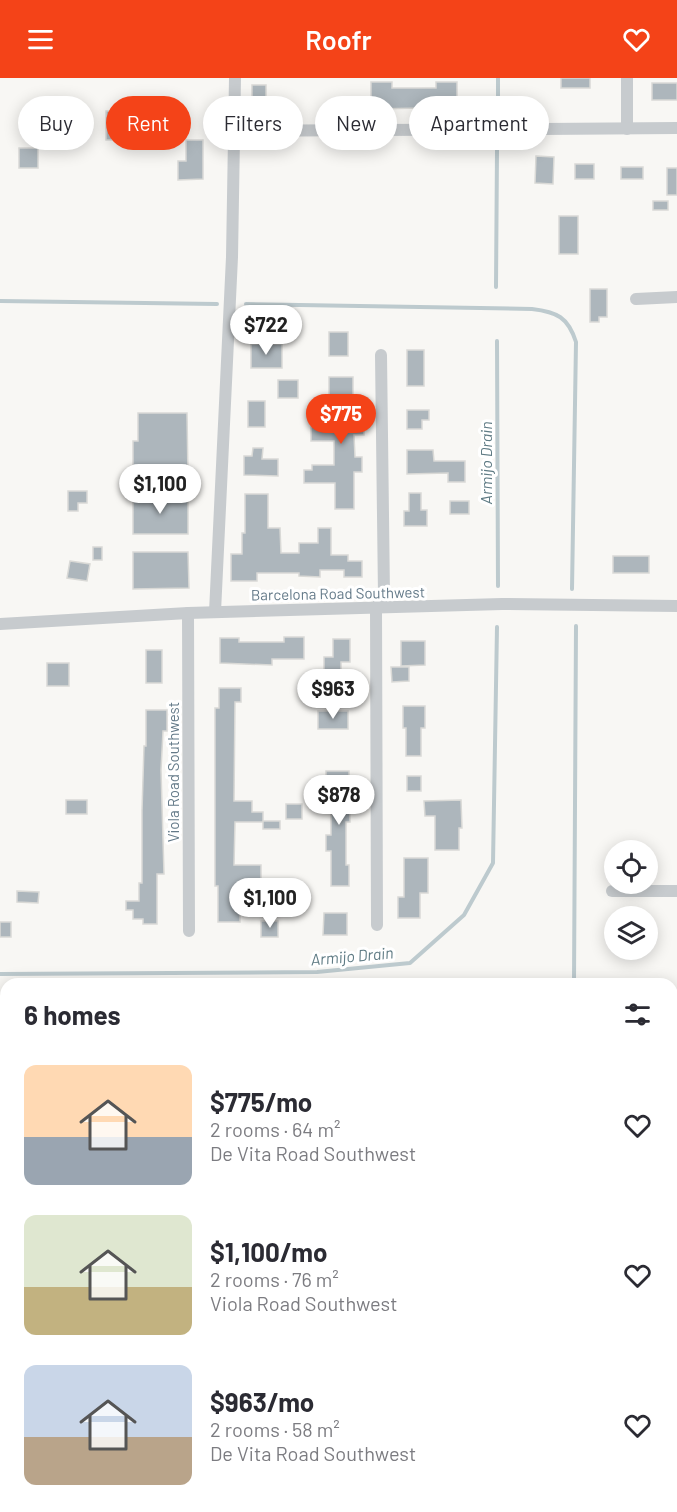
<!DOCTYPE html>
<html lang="en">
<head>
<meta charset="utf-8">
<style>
  :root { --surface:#fff; --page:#f7f7f7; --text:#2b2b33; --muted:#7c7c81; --accent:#f44318 }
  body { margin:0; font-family:Barlow,sans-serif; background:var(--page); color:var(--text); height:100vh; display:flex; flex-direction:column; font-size:22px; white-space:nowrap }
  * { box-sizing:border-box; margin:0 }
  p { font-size:20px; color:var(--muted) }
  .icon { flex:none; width:33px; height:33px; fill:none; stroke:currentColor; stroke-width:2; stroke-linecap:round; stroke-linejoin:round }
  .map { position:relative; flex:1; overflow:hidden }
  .side { position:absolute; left:0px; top:900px; width:678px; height:534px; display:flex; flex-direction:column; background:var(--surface); border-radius:18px 18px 0 0; box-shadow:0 3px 15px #0003 }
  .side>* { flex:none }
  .guide { position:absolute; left:18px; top:18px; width:642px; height:54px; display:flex; gap:12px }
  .controls { position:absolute; left:604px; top:762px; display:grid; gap:12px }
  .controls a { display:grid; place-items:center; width:54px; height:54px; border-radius:50%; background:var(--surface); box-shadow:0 3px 15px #0003; font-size:30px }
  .price { position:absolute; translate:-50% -51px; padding:0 14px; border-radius:21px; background:#fff; color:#222; font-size:20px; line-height:39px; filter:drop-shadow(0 2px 3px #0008) }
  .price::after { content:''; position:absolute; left:50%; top:36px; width:18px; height:14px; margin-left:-9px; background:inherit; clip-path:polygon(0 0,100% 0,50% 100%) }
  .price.current { background:var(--accent); color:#fff }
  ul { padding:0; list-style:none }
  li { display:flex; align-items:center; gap:18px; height:150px; padding:0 24px }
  li span { display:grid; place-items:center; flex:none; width:168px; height:120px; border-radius:12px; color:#555 }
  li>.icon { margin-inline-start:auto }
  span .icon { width:72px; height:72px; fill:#fffc; stroke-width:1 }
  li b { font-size:26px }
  h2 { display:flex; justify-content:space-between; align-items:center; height:72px; padding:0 24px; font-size:26px }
  .chip { padding:0 21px; border-radius:27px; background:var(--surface); box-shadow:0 3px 15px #0003; font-size:21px; line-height:54px }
  .chip.current { background:var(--accent); color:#fff }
  header { display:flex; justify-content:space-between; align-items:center; height:78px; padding:0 24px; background:var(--accent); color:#fff; font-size:27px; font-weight:600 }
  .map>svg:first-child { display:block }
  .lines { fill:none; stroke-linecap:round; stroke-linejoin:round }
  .stream { stroke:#bdcace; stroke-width:4 }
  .building { fill:#adb6bc; stroke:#d9d9d6; stroke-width:1.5 }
  .minor { stroke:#c7cbce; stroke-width:12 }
  .major { stroke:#d4d9de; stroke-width:15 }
  .labels { text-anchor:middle; stroke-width:6; stroke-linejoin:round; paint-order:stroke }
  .street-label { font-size:15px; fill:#637988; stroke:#fff }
  .water-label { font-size:16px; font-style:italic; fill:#5f7b84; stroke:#fff }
</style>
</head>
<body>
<header><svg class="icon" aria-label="menu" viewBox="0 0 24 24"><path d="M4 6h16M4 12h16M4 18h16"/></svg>Roofr<svg class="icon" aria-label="heart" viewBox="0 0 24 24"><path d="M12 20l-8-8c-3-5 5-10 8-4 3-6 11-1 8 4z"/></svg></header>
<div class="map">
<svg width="677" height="1434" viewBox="0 0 677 1434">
  <rect width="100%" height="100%" fill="#f8f7f4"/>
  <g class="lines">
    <!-- stream -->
    <g class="stream">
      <polyline points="498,0 498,40"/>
      <polyline points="496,209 497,72"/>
      <polyline points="0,223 217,226"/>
      <path d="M246,226L532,231C557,234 568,239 576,264L572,511"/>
      <polyline points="497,263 498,508"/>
      <polyline points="0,896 317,894 410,885 464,837 493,785 497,549"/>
      <polyline points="574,906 576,548"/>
    </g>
  </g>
  <!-- building -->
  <g class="building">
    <rect x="561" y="0" width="29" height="10"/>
    <polygon points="371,4 392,4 392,10 436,10 436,4 457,4 457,25 424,25 424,30 371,31"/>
    <rect x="652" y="5" width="25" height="17"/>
    <rect x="252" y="7" width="14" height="32"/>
    <rect x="106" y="33" width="28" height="29"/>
    <polygon points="186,62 203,62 203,101 178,102 178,83 186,83"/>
    <rect x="19" y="70" width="19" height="20"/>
    <polygon points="536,78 554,79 553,106 535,105"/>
    <rect x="575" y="86" width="19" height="15"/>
    <rect x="621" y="89" width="22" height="12"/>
    <rect x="667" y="90" width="10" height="27"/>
    <rect x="653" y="123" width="15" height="9"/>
    <rect x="559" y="138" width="19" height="38"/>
    <polygon points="590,211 607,211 607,239 599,239 599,244 590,244"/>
    <rect x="329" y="254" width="19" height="24"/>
    <rect x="251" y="266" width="31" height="24"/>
    <rect x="407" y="272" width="17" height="36"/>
    <polygon points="329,299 353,299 353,325 364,325 364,357 354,357 355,379 362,379 362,394 354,394 354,431 335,431 335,405 304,405 304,392 312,392 312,387 334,387 334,363 311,363 311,349 340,349 340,318 329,318"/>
    <rect x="278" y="302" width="20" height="18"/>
    <rect x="248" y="323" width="17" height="26"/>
    <polygon points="407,332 429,332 429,342 422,342 422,351 407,351"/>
    <polygon points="138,335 187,335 188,399 133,399 133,363 138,363"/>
    <polygon points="253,370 263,370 262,381 278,381 278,398 244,397 244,378 252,378"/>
    <polygon points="407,372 433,372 434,383 465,383 465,404 448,404 448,395 407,396"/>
    <polygon points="68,413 87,413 87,425 78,425 78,433 68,433"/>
    <polygon points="409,415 421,415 421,432 427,432 427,448 404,448 404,433 409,433"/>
    <polygon points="245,416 268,416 268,450 280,450 281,475 299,475 299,465 318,465 318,450 331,450 331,477 348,477 348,483 362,483 362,499 344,499 344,492 320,492 320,499 299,498 299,495 257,495 257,503 231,503 231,476 242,476 242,455 245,455"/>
    <rect x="133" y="418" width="55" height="38"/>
    <rect x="450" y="423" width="19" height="13"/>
    <rect x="93" y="469" width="9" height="13"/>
    <polygon points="133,474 188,474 189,510 133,511"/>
    <rect x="613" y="478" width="36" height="17"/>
    <polygon points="70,483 90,486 87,503 67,500"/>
    <polygon points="284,559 304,559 304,581 272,581 272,587 220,585 220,560 239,560 239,564 284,564"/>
    <polygon points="333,561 350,561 350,584 341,584 341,604 324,604 324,579 333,579"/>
    <polygon points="401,563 425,563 425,587 401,588"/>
    <rect x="146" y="572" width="16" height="33"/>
    <rect x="47" y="585" width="22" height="23"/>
    <polygon points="391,589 409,589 409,603 392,604"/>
    <polygon points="219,610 241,610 241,624 235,624 234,723 252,723 252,734 263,734 263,743 280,743 280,751 263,751 263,744 235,744 234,787 261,787 261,808 240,808 240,844 218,844 218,808 215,808 215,630 219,630"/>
    <polygon points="403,628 425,628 425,650 421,650 421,678 406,678 406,650 403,650"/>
    <polygon points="146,632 167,632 167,653 163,653 161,692 164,796 157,796 157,846 143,846 143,841 133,841 133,832 126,832 126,823 139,823 139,805 142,805 142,733 144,668 146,668"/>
    <rect x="318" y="633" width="30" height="18"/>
    <polygon points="326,693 349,693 350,744 346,744 346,787 349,787 349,808 331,808 331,773 326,773 326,757 331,757 331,711 326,711"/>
    <rect x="407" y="698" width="14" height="15"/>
    <rect x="66" y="722" width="21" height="14"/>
    <polygon points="461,722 462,750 459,750 459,772 435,772 435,738 425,738 424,723"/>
    <rect x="286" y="726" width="16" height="15"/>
    <polygon points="404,780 428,780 428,815 420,815 420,840 398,840 398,819 404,819"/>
    <polygon points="17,813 39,814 38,825 17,824"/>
    <polygon points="324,835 347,835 347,857 323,857"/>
    <rect x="261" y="843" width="17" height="16"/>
    <rect x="0" y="844" width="11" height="15"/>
  </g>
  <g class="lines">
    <!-- minor -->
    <g class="minor">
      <polyline points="627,51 627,0"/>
      <polyline points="233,53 677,50"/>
      <polyline points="636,221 677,219"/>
      <polyline points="215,534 232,179 235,0"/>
      <polyline points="188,535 189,853"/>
      <polyline points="0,546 188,535 502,526 677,528"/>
      <polyline points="612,813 677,813"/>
      <polyline points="377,847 376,530 384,517 381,277"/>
      <polyline points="0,1094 6,1094"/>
      <polyline points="672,1094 677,1094"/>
      <polyline points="530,1428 530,1434"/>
      <polyline points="623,1428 650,1434"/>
    </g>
    <!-- major -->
    <g class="major">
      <polyline points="0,1252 6,1252"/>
      <polyline points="672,1252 677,1252"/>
      <polyline points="672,1280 677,1280"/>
      <polyline points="0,1283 6,1283"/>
    </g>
  </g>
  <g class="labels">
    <!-- street labels -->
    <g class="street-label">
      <text transform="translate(338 516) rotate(-1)" y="5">Barcelona Road Southwest</text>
      <text transform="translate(174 694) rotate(-90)" y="5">Viola Road Southwest</text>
    </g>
    <!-- water labels -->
    <g class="water-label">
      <text transform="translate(486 385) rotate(-90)" y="6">Armijo Drain</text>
      <text transform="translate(352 878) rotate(-5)" y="6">Armijo Drain</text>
    </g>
  </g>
</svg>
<div class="controls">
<a><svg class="icon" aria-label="locate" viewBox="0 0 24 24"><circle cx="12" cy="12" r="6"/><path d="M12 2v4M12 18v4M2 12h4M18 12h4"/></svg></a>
<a><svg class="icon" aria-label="layers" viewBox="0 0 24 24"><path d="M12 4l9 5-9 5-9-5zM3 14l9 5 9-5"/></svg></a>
</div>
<b class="price" style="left:266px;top:278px">$722</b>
<b class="price current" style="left:341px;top:367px">$775</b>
<b class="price" style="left:160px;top:437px">$1,100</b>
<b class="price" style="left:333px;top:642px">$963</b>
<b class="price" style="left:339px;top:748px">$878</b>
<b class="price" style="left:270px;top:851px">$1,100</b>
<div class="guide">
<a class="chip">Buy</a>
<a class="chip current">Rent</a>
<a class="chip">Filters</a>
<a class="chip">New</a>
<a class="chip">Apartment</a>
</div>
<section class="side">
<h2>6 homes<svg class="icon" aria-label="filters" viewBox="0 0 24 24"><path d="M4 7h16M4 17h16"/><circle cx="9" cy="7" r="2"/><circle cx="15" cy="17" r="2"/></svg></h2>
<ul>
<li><span style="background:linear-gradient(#ffd9b3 60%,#9aa5b1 0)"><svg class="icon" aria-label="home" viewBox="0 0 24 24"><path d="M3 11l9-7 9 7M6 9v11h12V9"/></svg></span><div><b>$775/mo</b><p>2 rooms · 64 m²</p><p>De Vita Road Southwest</p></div><svg class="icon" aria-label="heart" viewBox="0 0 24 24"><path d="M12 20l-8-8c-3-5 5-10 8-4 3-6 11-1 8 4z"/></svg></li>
<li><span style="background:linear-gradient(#dfe7d0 60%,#c2b280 0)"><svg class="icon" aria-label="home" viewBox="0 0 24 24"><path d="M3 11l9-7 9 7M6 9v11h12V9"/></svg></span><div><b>$1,100/mo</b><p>2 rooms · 76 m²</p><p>Viola Road Southwest</p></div><svg class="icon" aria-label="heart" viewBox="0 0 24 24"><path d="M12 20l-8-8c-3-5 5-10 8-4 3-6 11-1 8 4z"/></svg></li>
<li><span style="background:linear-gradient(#c9d6e8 60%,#b9a48a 0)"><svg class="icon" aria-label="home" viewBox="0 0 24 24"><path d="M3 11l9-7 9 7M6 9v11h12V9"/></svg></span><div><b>$963/mo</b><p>2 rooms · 58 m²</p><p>De Vita Road Southwest</p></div><svg class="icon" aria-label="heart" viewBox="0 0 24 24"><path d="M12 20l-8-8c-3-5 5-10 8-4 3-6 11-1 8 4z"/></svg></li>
</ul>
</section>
</div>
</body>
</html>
